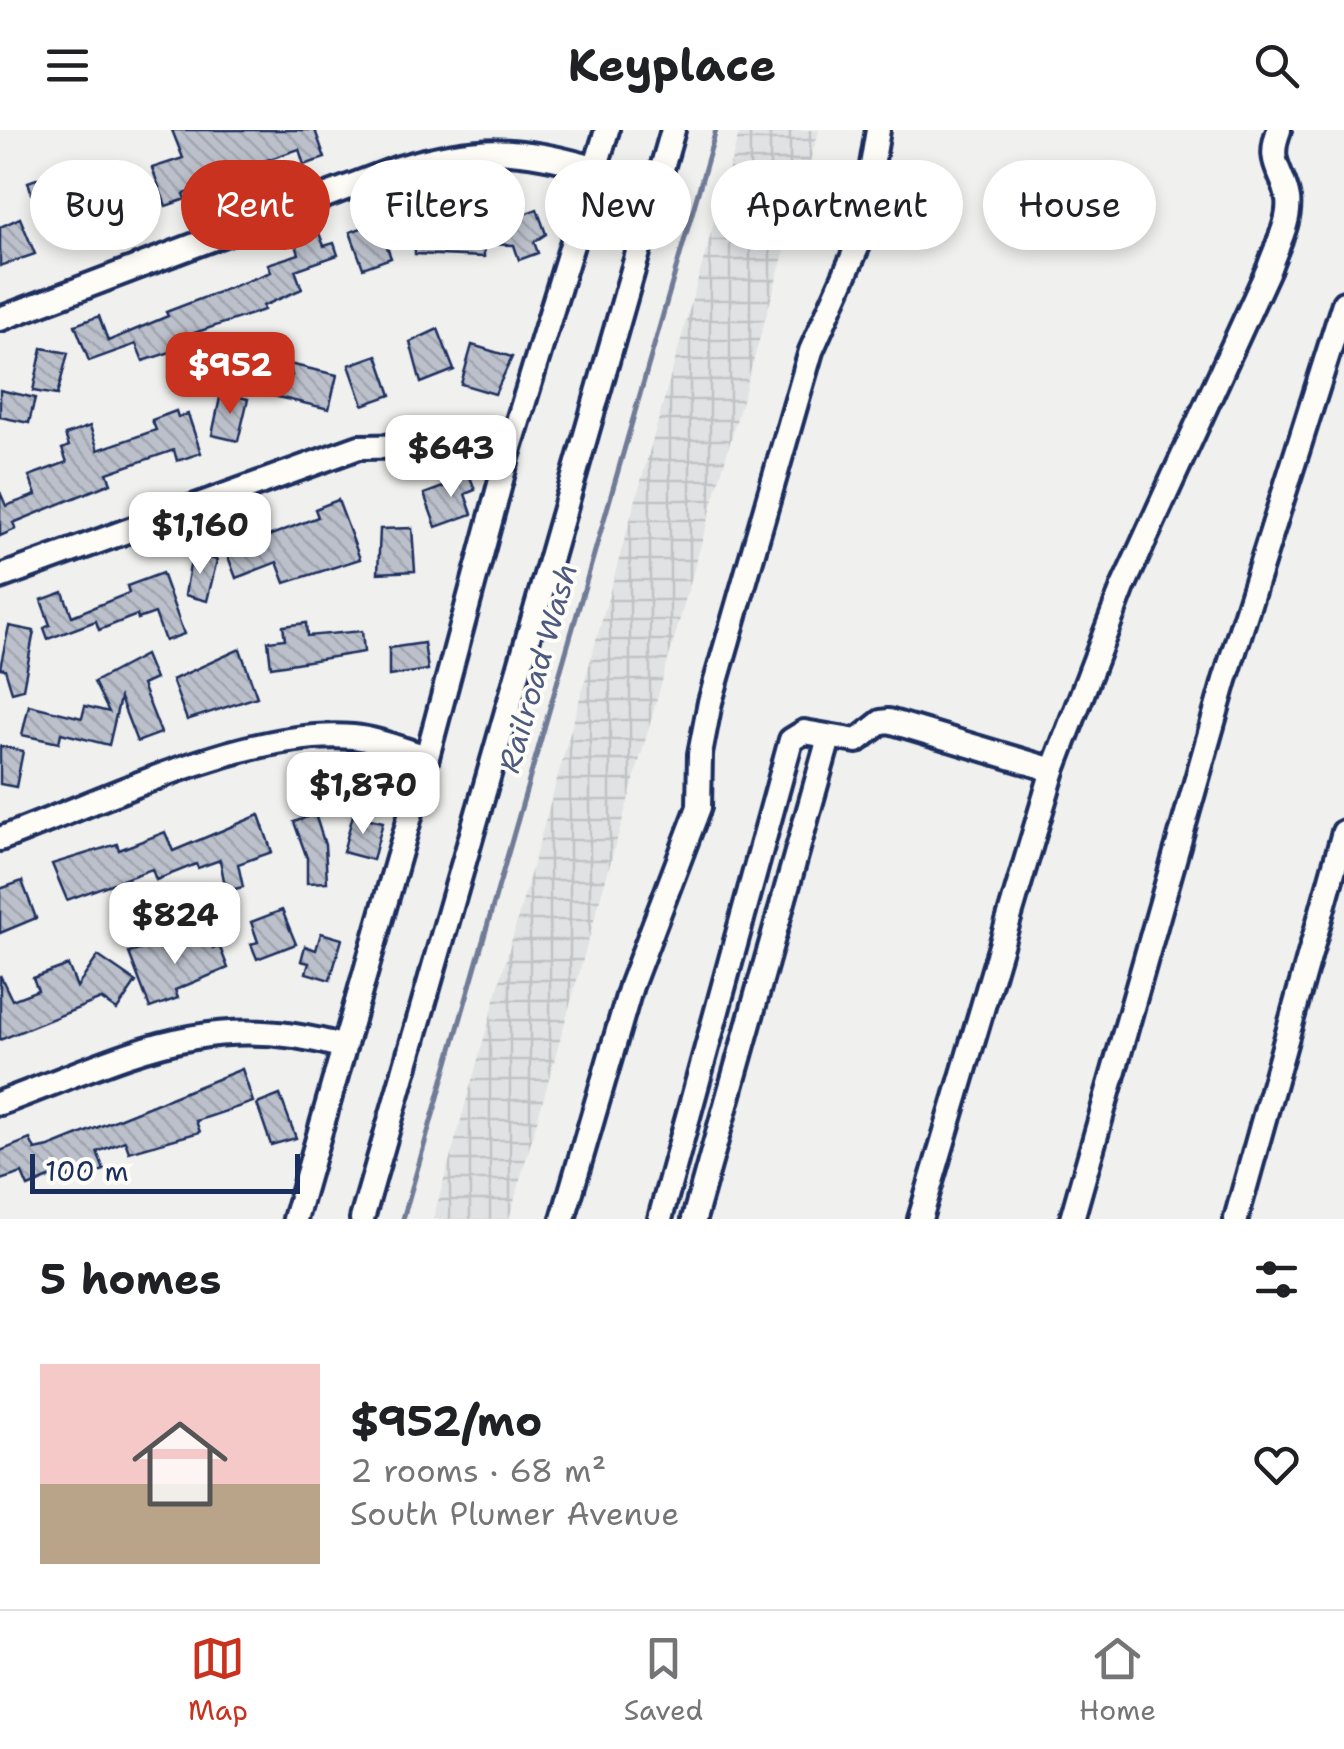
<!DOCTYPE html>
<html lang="en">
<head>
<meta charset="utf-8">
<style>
  :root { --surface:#fff; --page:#f6f6f6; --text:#202124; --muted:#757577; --line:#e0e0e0; --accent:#c8321e }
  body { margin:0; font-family:"Shantell Sans",sans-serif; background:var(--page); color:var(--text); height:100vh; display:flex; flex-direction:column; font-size:38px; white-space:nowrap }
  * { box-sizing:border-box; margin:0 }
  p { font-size:32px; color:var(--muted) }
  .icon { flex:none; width:55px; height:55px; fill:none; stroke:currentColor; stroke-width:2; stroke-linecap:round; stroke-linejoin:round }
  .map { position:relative; height:1089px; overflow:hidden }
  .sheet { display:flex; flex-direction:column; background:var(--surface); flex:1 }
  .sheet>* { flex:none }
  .guide { position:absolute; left:30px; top:30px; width:1285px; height:90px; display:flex; gap:20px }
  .scale { position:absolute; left:30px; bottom:25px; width:270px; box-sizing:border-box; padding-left:10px; border:5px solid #1b2f5e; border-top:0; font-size:28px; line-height:35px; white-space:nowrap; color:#1b2f5e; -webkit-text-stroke:8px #fdfcf7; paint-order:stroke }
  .price { position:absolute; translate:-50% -85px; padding:0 22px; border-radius:20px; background:#fff; color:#222; font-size:32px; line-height:65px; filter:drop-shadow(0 2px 5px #0008) }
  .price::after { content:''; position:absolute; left:50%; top:60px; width:30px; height:22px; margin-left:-15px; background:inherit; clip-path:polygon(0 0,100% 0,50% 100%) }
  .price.on { background:var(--accent); color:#fff }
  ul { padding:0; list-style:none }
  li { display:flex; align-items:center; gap:30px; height:250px; padding:0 40px }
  li span { display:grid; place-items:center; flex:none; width:280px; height:200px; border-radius:0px; color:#555 }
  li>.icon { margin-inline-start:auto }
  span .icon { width:120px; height:120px; fill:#fffc; stroke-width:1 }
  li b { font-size:42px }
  h2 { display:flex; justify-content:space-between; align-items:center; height:120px; padding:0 40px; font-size:42px }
  .pill { padding:0 35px; border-radius:45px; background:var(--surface); box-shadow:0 5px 15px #0003; font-size:35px; line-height:90px }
  .pill.on { background:var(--accent); color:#fff }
  header { display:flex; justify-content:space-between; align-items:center; height:130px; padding:0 40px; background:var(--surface); font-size:45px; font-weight:700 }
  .tabs { display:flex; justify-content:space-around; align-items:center; height:140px; border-top:2px solid var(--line); background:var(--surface); font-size:28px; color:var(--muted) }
  .tabs a { display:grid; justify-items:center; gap:5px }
  .tabs .on { color:var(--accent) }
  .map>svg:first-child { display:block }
  .industrial { fill:url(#industrial-grid) }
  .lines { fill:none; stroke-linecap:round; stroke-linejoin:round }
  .stream { stroke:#6f7b97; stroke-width:5 }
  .building { fill:url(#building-back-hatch); stroke:#1b2f5e; stroke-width:2.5 }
  .minor-casing { stroke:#1b2f5e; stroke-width:30 }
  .minor { stroke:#fdfcf7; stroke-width:22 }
  .labels { text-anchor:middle; stroke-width:8; stroke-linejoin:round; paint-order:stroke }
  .water-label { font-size:30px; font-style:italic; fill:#4c5b7f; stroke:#fdfcf7 }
</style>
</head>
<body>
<header><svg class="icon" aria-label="menu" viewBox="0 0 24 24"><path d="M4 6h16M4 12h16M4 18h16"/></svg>Keyplace<svg class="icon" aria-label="search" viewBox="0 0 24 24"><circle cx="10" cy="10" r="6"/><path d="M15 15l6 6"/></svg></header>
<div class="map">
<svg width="1344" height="1089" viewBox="0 0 1344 1089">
  <defs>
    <pattern id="industrial-grid" width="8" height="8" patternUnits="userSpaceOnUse" patternTransform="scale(2.5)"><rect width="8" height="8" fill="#e0e2e3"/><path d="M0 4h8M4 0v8" fill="none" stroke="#c0c2c5"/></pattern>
    <pattern id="building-back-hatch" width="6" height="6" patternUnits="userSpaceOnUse" patternTransform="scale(2.5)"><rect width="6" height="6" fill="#bbc0ca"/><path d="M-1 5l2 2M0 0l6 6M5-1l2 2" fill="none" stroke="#a0a5b0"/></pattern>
  </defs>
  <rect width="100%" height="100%" fill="#f0f0ee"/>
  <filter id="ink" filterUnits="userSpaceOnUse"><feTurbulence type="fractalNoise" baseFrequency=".01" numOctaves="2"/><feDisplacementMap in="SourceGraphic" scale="20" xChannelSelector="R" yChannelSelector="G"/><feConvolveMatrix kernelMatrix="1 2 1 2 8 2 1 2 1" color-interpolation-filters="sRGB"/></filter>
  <g filter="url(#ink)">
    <!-- industrial -->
    <polygon class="industrial" points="740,0 819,0 509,1089 433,1089"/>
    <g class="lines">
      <!-- stream -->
      <polyline class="stream" points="403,1089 716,0"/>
    </g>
    <!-- building -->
    <g class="building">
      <polygon points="172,0 315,0 325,28 304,35 299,19 223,45 225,51 184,64 186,69 166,76 152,38 183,28"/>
      <polygon points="42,47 52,76 65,58 86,73 66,104 38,82 28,52"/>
      <polygon points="93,49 128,57 123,80 89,74"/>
      <polygon points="537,79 546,104 534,112 538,123 519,130 514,115 484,114 484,127 415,124 414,86 492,85 492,96"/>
      <polygon points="20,88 35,124 0,136 0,97"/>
      <polygon points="378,92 391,128 363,138 350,102"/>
      <polygon points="319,103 324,116 334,113 338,125 295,140 302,159 263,176 264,180 194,203 198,213 143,231 136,214 89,231 75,195 99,186 108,211 168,186 166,182 271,142 268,134 299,124 295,112"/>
      <polygon points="438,199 454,240 421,253 410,212"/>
      <polygon points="472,215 512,227 495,264 461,254"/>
      <polygon points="42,218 68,223 57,265 33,261"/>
      <polygon points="377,225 391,265 363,275 349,235"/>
      <polygon points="248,234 292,245 289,234 337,245 329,279 243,259"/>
      <polygon points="0,260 35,268 29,293 0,287"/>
      <polygon points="221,263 248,269 238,311 212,305"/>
      <polygon points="176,281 178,287 188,284 201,323 177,331 174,320 107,343 111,353 13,393 16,399 0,406 0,362 6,376 36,365 29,346 67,332 62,319 69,316 65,305 90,296 98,320 156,300 152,290"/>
      <polygon points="468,341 475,360 465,364 472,384 436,397 424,364 451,354 449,348"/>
      <polygon points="338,370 360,429 285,453 277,432 236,448 223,413 244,405 248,414 318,387 315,379"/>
      <polygon points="412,398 415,441 378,443 380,399"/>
      <polygon points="192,423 217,430 207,471 185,465"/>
      <polygon points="162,443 184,504 165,511 155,483 138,489 137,485 99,500 96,491 48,509 44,498 50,495 41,470 63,462 72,486 129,463 127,456"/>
      <polygon points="306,493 307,506 362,501 364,522 271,537 268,511 285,509 283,496"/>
      <polygon points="9,496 34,501 23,559 12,562 5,539 0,538"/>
      <polygon points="424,513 428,540 389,546 389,518"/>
      <polygon points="240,519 257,567 187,590 172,550"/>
      <polygon points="145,525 155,549 142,555 161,603 137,612 120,568 109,615 61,603 59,613 22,605 29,575 82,588 85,576 109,582 94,552"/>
      <polygon points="0,616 23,621 16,657 0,654"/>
      <polygon points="315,684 325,715 327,752 307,753 307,728 294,692"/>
      <polygon points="259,685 272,722 238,734 243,757 226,761 220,730 198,738 196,734 156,750 152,739 67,770 52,734 117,714 119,720 165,702 173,721"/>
      <polygon points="353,685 383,692 373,730 343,722"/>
      <polygon points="22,751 36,788 0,803 0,759"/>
      <polygon points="282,780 296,814 257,829 251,814 258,812 251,792"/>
      <polygon points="321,803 342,809 330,850 306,843 309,833 301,831 305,816 316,820"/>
      <polygon points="186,806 190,815 209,808 213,818 219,815 228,838 175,860 178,868 150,878 129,823"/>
      <polygon points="98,826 136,852 117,880 101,869 0,910 0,845 12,870 38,860 33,848 68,835 77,857"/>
      <polygon points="242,939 253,972 196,991 200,1002 129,1022 125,1011 97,1022 104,1040 71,1053 66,1041 28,1057 22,1043 0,1050 0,1021 30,1009 35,1020 49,1017"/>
      <polygon points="280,965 296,1008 271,1015 257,974"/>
    </g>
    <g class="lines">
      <defs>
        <g id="minor">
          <path d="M0,189L396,39C477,15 516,16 597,39"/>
          <polyline points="0,447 359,317 439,316 506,332"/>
          <path d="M0,709C101,672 247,598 353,607C377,609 403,620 427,627"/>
          <path d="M0,973C126,927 207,877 344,917"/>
          <polyline points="295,1089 427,627 508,324 607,0"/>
          <polyline points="362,1089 673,0"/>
          <polyline points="563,1089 631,856 699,677 700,624 710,572 811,221 859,113 878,0"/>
          <path d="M660,1089L791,610L804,602L857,611L881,592L889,591L1053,640L1123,457L1269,138C1276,117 1291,91 1288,69C1283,39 1266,34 1279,0"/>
          <polyline points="694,1089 829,608"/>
          <polyline points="920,1089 1053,640"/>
          <polyline points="1072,1089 1225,550 1344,173"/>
          <polyline points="1236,1089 1344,702"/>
        </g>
      </defs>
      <!-- minor casing -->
      <use href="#minor" class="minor-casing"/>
      <!-- minor -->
      <use href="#minor" class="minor"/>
    </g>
  </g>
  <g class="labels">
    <!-- water labels -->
    <g class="water-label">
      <text transform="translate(538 538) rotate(-74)" y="10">Railroad Wash</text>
    </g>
  </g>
</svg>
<div class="scale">100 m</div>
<b class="price on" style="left:230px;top:287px">$952</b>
<b class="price" style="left:451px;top:370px">$643</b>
<b class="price" style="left:200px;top:447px">$1,160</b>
<b class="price" style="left:363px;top:707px">$1,870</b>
<b class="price" style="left:175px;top:837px">$824</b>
<div class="guide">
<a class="pill">Buy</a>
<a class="pill on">Rent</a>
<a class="pill">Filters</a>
<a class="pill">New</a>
<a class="pill">Apartment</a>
<a class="pill">House</a>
</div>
</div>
<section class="sheet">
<h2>5 homes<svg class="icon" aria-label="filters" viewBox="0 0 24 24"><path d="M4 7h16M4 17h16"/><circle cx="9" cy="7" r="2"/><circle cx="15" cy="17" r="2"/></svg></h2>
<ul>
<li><span style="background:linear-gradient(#f6c9c9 60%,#b9a48a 0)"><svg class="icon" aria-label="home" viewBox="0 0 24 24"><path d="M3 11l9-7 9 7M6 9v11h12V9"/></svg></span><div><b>$952/mo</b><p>2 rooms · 68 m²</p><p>South Plumer Avenue</p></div><svg class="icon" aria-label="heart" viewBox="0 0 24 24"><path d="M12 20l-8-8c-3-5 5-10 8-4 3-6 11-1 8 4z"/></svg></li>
</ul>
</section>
<nav class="tabs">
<a class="on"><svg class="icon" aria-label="map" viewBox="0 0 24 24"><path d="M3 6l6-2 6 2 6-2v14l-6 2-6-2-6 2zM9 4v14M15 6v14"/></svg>Map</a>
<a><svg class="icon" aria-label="saved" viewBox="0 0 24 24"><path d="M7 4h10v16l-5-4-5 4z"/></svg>Saved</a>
<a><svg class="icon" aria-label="home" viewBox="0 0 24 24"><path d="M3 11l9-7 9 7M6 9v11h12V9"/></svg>Home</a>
</nav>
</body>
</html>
